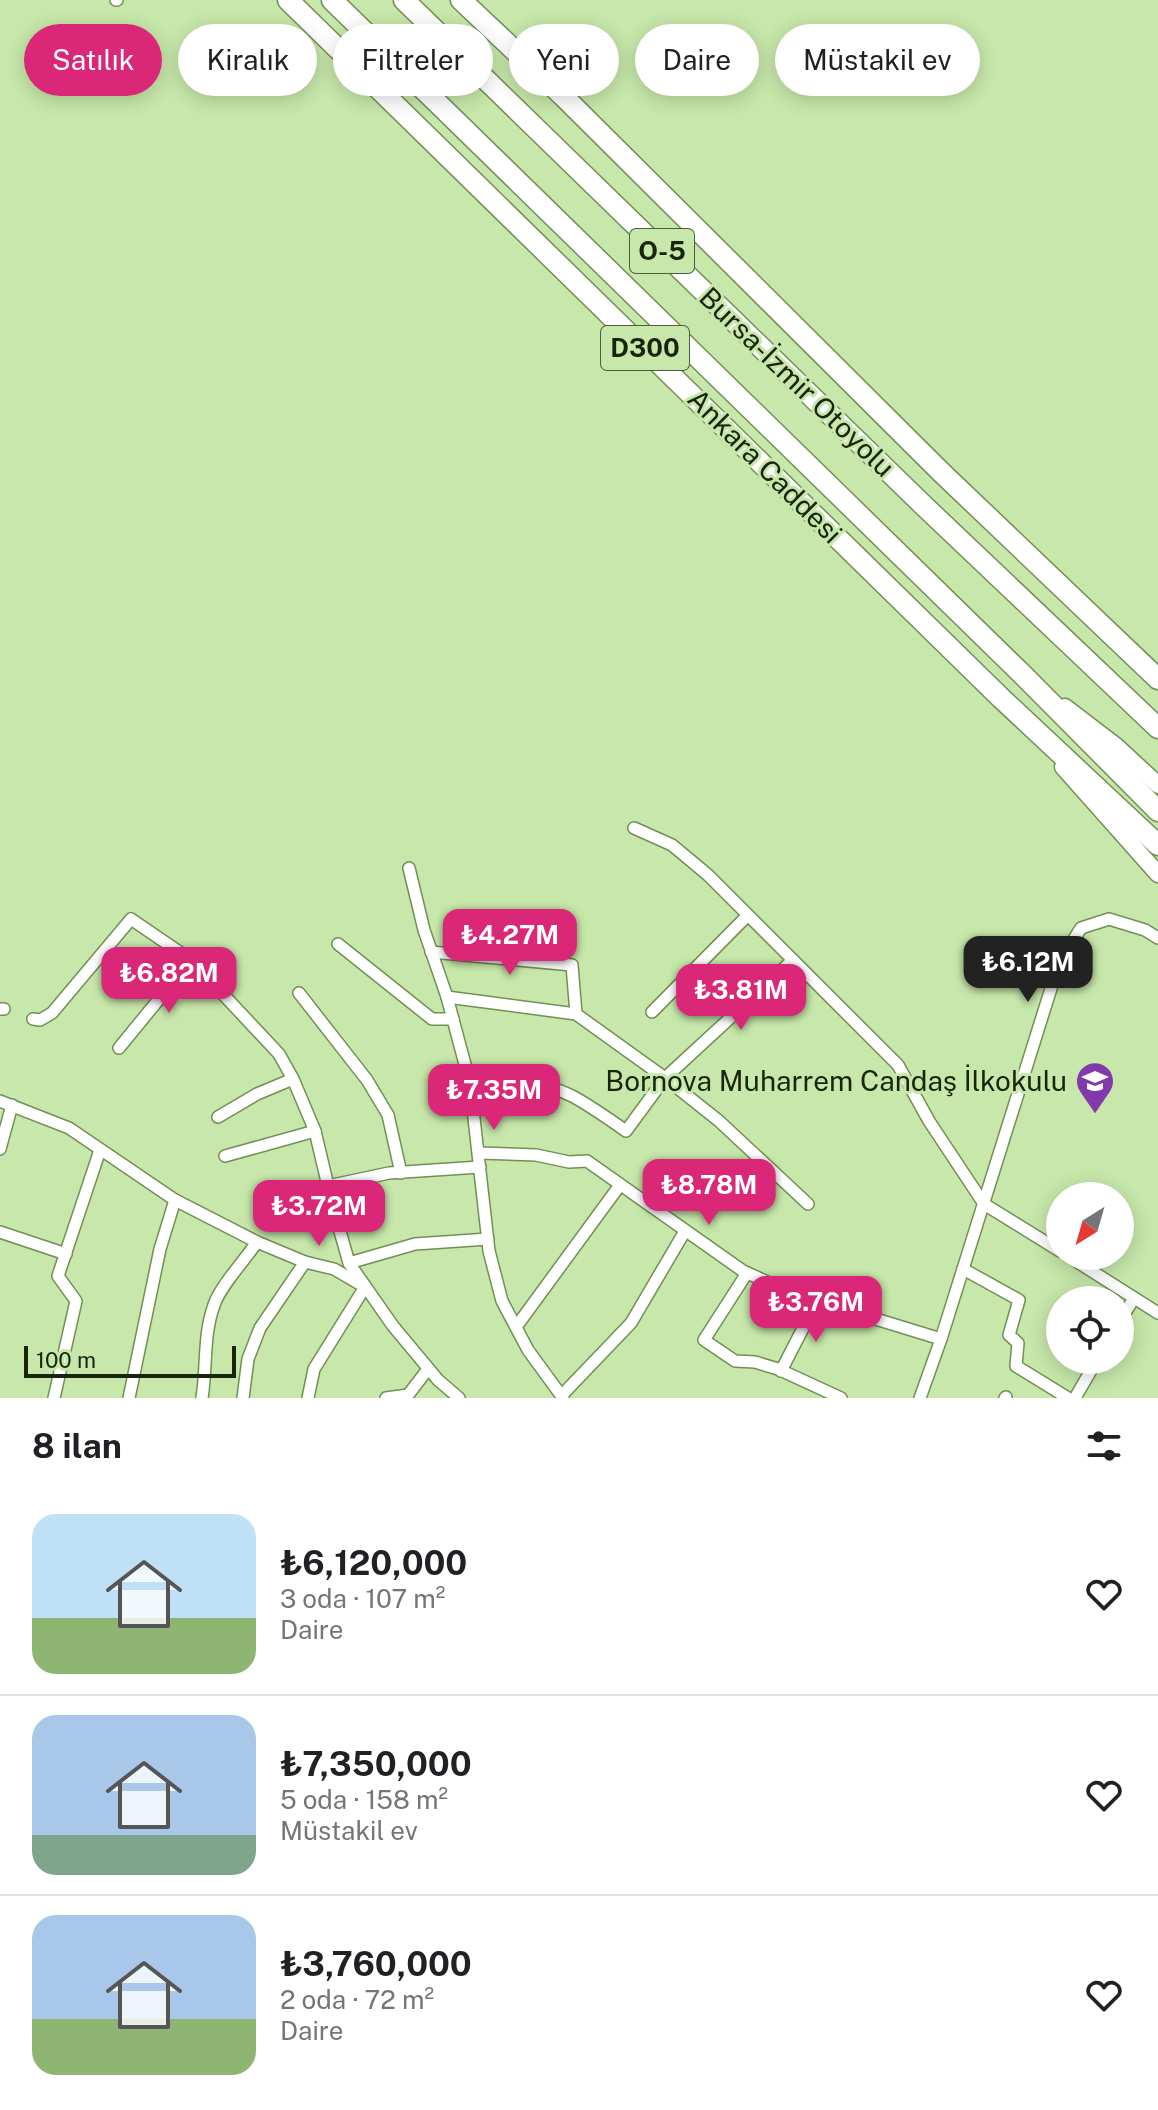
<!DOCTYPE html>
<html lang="tr">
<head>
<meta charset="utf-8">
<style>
  :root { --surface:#fff; --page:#f2f2f2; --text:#202124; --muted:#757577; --line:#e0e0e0; --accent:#db2777 }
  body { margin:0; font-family:"Public Sans",sans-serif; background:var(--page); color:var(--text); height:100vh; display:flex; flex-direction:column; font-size:30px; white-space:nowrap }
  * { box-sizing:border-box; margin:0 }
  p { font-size:26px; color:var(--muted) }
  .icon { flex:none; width:44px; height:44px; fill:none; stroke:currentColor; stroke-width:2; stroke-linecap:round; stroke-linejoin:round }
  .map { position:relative; height:1398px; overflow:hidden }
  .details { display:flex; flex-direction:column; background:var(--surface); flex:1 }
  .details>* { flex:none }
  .guide { position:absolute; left:24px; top:24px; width:1110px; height:72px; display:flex; gap:16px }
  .needle { width:52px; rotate:217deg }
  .tools { position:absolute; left:1046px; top:1182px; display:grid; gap:16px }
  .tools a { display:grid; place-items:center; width:88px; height:88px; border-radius:50%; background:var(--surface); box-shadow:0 4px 20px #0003; font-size:40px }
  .scale { position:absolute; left:24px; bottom:20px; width:212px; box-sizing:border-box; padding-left:8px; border:4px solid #18240c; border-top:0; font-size:22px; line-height:28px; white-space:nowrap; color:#18240c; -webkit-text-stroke:6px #c7e8aa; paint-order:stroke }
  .price { position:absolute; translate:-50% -68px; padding:0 18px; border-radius:16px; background:var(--accent); color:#fff; font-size:26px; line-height:52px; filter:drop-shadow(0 2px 4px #0008) }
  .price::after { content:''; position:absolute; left:50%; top:48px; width:24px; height:18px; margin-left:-12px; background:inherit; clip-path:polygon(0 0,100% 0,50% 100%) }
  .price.active { background:#222; color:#fff }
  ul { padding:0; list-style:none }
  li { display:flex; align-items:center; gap:24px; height:200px; padding:0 32px }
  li+li { border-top:2px solid var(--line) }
  li span { display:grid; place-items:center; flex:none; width:224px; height:160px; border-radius:24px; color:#555 }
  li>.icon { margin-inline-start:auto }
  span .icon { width:96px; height:96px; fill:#fffc; stroke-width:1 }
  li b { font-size:34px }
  h2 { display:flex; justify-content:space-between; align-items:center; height:96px; padding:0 32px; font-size:34px }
  .pill { padding:0 28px; border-radius:36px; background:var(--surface); box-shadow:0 4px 20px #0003; font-size:28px; line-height:72px }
  .pill.active { background:var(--accent); color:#fff }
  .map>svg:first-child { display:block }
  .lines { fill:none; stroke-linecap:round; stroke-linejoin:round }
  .street-casing { stroke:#728f55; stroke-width:14 }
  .secondary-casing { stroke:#728f55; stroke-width:19 }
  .highway-casing { stroke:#728f55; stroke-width:23 }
  .street { stroke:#fff; stroke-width:11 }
  .secondary { stroke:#fff; stroke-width:16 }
  .highway { stroke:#fff; stroke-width:20 }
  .labels { text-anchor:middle; stroke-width:6; stroke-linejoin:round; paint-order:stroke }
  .shield { fill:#c7e8aa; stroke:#4c5f3b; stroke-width:2 }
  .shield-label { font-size:26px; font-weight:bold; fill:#18240c }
  .street-label { font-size:28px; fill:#18240c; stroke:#c7e8aa }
  .poi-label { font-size:28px; fill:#18240c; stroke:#c7e8aa; text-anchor:end }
</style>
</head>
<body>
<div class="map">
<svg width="1158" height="1398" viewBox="0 0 1158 1398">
  <rect width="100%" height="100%" fill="#c7e8aa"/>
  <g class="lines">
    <defs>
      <g id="street">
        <polyline points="116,0 117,0"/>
        <polyline points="634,828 672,845 708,875 898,1065 929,1121 984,1204 1060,1251"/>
        <polyline points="409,868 424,930 447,997 470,1083 489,1251 502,1301 528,1350 563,1398"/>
        <polyline points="338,944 432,1019 453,1019"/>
        <polyline points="431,952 572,965 576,1014"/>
        <polyline points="299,993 367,1080 388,1115 401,1173"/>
        <polyline points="447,997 576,1014 665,1078 719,1121 808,1204"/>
        <polyline points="0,1009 4,1009"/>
        <polyline points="652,1012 748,915"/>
        <polyline points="33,1019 40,1020 52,1013 131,919 191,960 279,1054 293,1079 315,1131 332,1203 349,1263 393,1326 438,1380 459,1398"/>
        <polyline points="119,1048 191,960"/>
        <path d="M470,1083C502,1080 544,1081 574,1097C592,1107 609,1119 626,1131L665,1078L793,960"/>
        <polyline points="0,1101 69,1128 175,1200 160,1249 129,1398"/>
        <polyline points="218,1117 257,1094 293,1079"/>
        <polyline points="0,1149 12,1105"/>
        <polyline points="479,1153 536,1155 569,1162 587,1161 743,1271 794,1294 941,1339"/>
        <polyline points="225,1156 315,1131"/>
        <polyline points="328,1186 389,1173 480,1167"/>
        <polyline points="175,1200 257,1242 305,1262 334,1269 365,1287 314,1369 308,1398"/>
        <polyline points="0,1232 66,1254"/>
        <polyline points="1068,1256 1158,1313"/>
        <polyline points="349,1263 415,1244 488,1239"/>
        <polyline points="963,1269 1019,1300 1009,1335 1018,1343 1016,1366 1068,1398"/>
        <polyline points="747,1273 704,1340 735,1361 755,1362 778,1369 841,1398"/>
        <polyline points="1120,1321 1134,1298"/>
        <polyline points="516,1327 620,1185"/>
        <polyline points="781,1371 817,1301"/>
        <polyline points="562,1395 631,1323 685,1231"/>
        <polyline points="54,1398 76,1301 58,1276 100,1150"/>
        <path d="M202,1398C207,1367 203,1335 214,1305C221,1285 245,1260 257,1242"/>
        <polyline points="243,1398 248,1359 260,1328 305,1262"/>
        <polyline points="386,1398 408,1395 428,1369"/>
        <polyline points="920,1398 941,1339 1059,963 1081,928 1109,919 1145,930 1158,938"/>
        <polyline points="1005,1398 1006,1397"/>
        <polyline points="1075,1398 1097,1360"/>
      </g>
      <g id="secondary">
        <polyline points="1065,707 1116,746 1158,785"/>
        <polyline points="1063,767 1158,874"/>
      </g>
      <g id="highway">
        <polyline points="288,0 1001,698 1158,845"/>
        <polyline points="332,0 1023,675 1158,811"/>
        <polyline points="404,0 921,503 1158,728"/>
        <polyline points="461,0 564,97 942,473 1158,679"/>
      </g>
    </defs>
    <!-- street casing -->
    <use href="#street" class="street-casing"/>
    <!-- secondary casing -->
    <use href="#secondary" class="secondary-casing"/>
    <!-- highway casing -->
    <use href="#highway" class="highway-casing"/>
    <!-- street -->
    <use href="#street" class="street"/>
    <!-- secondary -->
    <use href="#secondary" class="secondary"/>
    <!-- highway -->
    <use href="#highway" class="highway"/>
  </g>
  <!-- icons -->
  <defs>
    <symbol id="school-pin" viewBox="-11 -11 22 30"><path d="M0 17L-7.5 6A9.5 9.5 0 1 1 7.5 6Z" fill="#8139ab" stroke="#c7e8aa"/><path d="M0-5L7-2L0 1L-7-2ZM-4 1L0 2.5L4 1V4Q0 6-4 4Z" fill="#fff"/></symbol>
  </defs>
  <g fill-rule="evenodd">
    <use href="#school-pin" x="1073" y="1059" width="44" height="60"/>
  </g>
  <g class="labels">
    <!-- shield labels -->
    <g class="shield">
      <rect x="630" y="229" width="64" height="44" rx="6"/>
      <rect x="601" y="326" width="88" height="44" rx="6"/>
    </g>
    <g class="shield-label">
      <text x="662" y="260">O-5</text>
      <text x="645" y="357">D300</text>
    </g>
    <!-- street labels -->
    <g class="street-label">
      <text transform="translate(797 382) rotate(44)" y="10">Bursa-İzmir Otoyolu</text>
      <text transform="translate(765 466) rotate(45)" y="10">Ankara Caddesi</text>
    </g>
    <!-- poi labels -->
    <g class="poi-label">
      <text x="1067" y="1091">Bornova Muharrem Candaş İlkokulu</text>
    </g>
  </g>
</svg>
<div class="tools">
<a><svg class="needle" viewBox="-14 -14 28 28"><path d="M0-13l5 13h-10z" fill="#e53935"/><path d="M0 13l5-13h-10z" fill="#757577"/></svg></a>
<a><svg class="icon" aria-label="locate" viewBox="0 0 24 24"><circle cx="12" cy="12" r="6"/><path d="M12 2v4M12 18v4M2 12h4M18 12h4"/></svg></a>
</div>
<div class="scale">100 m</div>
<b class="price" style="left:510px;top:977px">₺4.27M</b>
<b class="price active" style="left:1028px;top:1004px">₺6.12M</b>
<b class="price" style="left:169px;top:1015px">₺6.82M</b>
<b class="price" style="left:741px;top:1032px">₺3.81M</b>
<b class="price" style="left:494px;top:1132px">₺7.35M</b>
<b class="price" style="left:709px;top:1227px">₺8.78M</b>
<b class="price" style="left:319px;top:1248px">₺3.72M</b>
<b class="price" style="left:816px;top:1344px">₺3.76M</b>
<div class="guide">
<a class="pill active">Satılık</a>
<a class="pill">Kiralık</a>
<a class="pill">Filtreler</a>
<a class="pill">Yeni</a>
<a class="pill">Daire</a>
<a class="pill">Müstakil ev</a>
</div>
</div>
<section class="details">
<h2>8 ilan<svg class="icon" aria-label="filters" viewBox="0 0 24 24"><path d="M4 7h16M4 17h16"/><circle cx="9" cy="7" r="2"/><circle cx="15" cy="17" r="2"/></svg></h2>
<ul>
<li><span style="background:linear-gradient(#bfe0f5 65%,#8fb573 0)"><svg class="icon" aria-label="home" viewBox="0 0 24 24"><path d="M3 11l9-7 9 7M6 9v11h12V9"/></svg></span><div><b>₺6,120,000</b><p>3 oda · 107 m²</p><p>Daire</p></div><svg class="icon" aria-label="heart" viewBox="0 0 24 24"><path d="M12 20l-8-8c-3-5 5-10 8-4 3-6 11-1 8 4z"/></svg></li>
<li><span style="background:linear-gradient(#a9c7e8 75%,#7fa58c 0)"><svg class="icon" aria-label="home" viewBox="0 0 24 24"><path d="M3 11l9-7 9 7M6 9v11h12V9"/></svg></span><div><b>₺7,350,000</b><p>5 oda · 158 m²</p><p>Müstakil ev</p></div><svg class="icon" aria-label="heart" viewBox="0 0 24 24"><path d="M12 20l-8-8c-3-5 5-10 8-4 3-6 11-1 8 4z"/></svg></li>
<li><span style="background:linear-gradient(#a9c7e8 65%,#8fb573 0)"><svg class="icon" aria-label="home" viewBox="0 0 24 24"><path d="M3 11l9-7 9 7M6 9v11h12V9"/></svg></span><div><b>₺3,760,000</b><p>2 oda · 72 m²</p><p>Daire</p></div><svg class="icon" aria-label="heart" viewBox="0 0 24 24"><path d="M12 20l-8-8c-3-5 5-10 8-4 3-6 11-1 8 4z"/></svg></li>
</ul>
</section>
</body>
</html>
